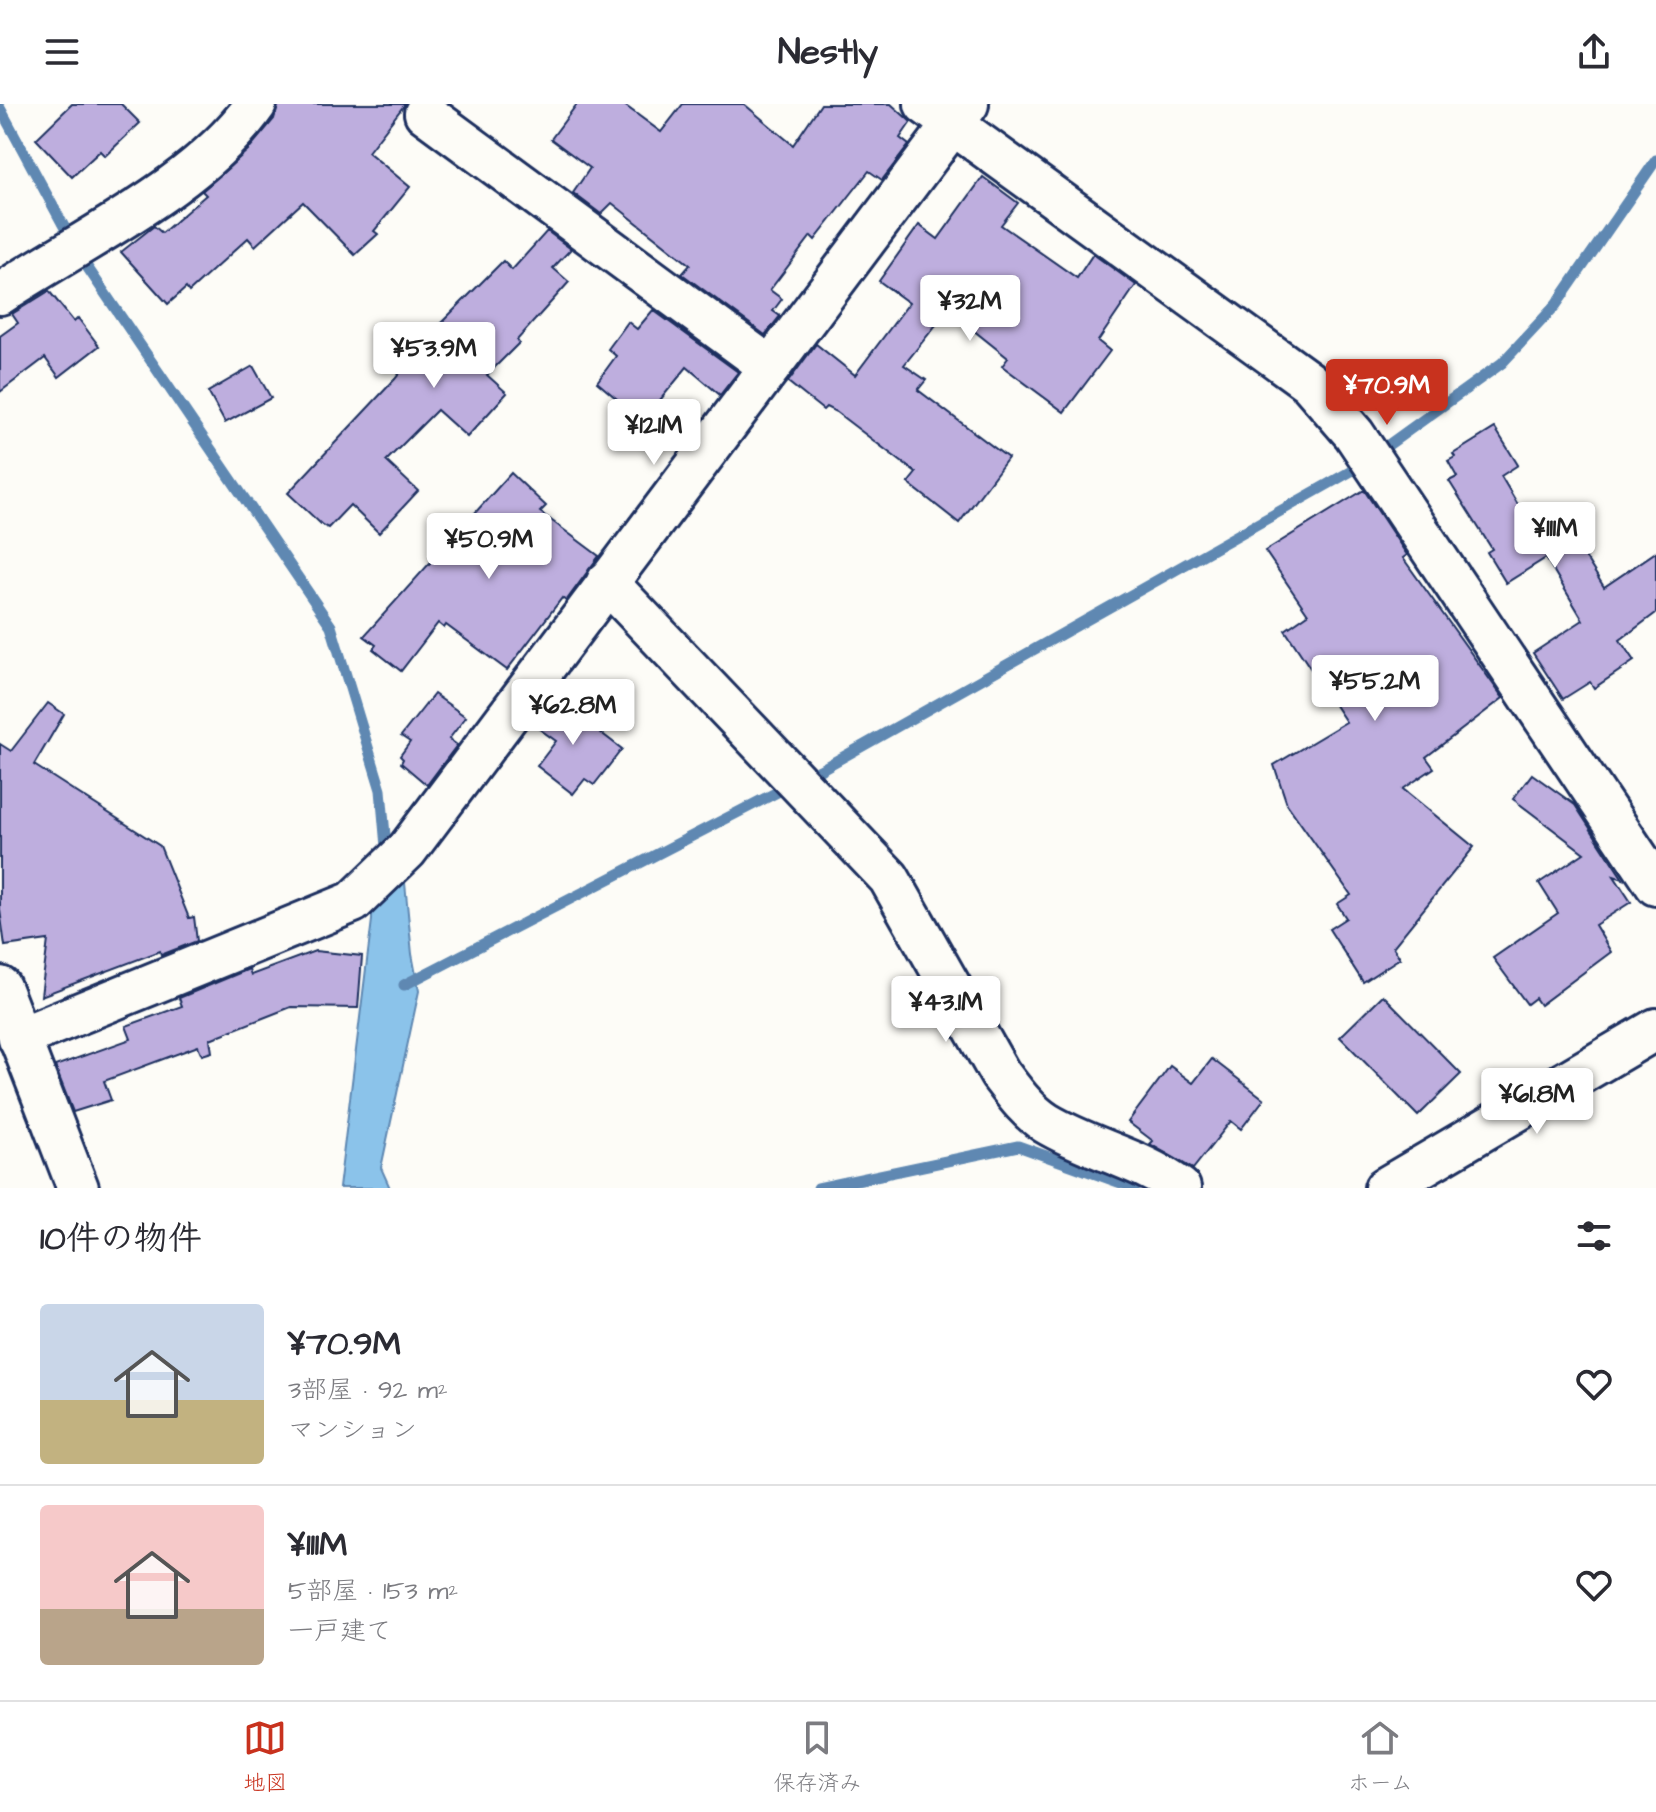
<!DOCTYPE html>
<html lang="ja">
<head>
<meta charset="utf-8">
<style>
  :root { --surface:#fff; --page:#f7f7f7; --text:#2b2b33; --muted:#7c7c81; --line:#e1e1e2; --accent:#c8321e }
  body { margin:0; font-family:"Architects Daughter","Klee One",sans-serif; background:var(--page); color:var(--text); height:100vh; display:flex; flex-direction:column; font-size:30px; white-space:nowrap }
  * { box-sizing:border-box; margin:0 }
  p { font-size:26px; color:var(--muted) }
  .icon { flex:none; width:44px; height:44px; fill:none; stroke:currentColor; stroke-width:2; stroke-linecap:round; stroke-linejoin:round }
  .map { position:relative; height:1084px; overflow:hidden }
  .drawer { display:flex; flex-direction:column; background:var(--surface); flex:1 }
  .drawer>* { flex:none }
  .price { position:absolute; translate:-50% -68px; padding:0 18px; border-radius:8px; background:#fff; color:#222; font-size:26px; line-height:52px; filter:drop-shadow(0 2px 4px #0008) }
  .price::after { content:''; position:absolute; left:50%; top:48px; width:24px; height:18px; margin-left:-12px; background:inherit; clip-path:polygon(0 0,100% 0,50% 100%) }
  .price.active { background:var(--accent); color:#fff }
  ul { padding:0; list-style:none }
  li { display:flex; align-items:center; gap:24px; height:200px; padding:0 40px }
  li+li { border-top:2px solid var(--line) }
  li span { display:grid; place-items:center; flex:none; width:224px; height:160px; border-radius:8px; color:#555 }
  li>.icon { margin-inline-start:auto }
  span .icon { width:96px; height:96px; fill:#fffc; stroke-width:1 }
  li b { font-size:34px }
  h2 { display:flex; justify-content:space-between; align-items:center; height:96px; padding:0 40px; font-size:34px }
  header { display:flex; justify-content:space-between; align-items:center; height:104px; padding:0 40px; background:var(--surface); font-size:36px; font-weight:700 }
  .menu { display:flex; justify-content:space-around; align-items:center; height:112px; border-top:2px solid var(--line); background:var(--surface); font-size:22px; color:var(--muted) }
  .menu a { display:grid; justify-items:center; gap:4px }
  .menu .active { color:var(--accent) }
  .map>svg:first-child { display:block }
  .water { fill:#8bc3ea; stroke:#5e88b2; stroke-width:2 }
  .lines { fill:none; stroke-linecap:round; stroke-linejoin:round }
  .stream { stroke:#5e88b2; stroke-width:11 }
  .building { fill:#beaede; stroke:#1b2f5e; stroke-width:2 }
  .minor-casing { stroke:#1b2f5e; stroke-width:46 }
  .minor { stroke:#fdfcf7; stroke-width:40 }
</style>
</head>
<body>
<header><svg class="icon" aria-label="menu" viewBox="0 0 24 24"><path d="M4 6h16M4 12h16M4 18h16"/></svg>Nestly<svg class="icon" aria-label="share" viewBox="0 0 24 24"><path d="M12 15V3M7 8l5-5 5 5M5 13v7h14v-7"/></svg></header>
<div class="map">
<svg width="1656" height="1084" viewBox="0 0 1656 1084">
  <rect width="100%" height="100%" fill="#fdfcf7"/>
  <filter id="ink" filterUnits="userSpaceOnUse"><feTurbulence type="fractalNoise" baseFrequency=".0125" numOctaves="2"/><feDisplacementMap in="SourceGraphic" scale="16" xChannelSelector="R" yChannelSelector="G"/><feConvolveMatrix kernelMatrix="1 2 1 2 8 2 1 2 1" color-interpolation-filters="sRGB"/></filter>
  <g filter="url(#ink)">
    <!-- water -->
    <polygon class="water" points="400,728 412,850 419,887 381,1064 390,1084 339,1084 372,816 373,755"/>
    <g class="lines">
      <!-- stream -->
      <g class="stream">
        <polyline points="0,4 81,154 331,522 381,686 387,754"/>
        <polyline points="404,881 820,666 1355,365 1502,259 1556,201 1656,56"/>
        <polyline points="818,1084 1018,1042 1135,1084"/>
      </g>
    </g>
    <!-- building -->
    <g class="building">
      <polygon points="72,0 121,0 140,19 105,52 100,47 72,73 36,35"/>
      <polygon points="278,0 405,0 368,48 410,83 374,127 378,130 355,151 303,98 255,142 248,134 189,188 186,184 168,200 121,148 154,122 162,129 206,91 202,87 248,46 274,15"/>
      <polygon points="577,0 623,0 661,28 683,0 744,0 793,41 821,0 891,0 911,18 900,34 909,41 882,76 869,67 815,136 811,132 770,186 782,195 773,207 780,212 765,231 682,170 690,161 612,99 601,110 573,89 590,64 551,35"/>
      <polygon points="983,73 1018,99 1001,121 1077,174 1093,150 1136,181 1098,237 1110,247 1064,308 1002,262 1008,254 948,206 904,261 926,276 918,286 1008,354 959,419 908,379 916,369 836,308 826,303 823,306 788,278 816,240 855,271 909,199 879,177 919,121 938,135"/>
      <polygon points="547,127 571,145 553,164 569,178 517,236 519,239 487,271 507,289 467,333 437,306 386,357 418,387 379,429 350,401 328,424 322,421 288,389 395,275 433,227 503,157 512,166"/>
      <polygon points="49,187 74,218 78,214 99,242 59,273 45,254 0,288 0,232 18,219 12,210"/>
      <polygon points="653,206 738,268 720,291 687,263 643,317 597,278 616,252 608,245 628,218 637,225"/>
      <polygon points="253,262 271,294 225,319 208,288"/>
      <polygon points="1495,324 1518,361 1501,372 1530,421 1555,405 1604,483 1656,448 1656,509 1620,536 1634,557 1594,584 1590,578 1563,595 1533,549 1583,516 1546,454 1506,479 1487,448 1492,445 1449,377 1457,373 1448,357 1455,353 1453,350"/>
      <polygon points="511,369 546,402 540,408 599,452 566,497 562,494 507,566 446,521 444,524 438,519 401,567 373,545 376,541 364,532"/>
      <polygon points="1364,386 1407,451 1403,454 1503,594 1426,653 1434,664 1403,685 1474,743 1393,843 1400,854 1363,878 1329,825 1346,814 1337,800 1351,791 1287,700 1274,661 1346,618 1285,526 1308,510 1265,447"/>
      <polygon points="434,590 466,613 449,635 457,641 427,681 401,659 403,655 400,652 410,638 401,632"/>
      <polygon points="552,591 622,645 594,681 585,675 573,690 537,662 556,637 531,619"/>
      <polygon points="48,599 64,610 34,661 160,742 189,814 194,813 197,837 161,851 160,847 41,892 48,836 5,842 0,806 0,640 11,647"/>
      <polygon points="1532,670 1575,701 1623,775 1614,772 1631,798 1595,821 1611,848 1540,901 1535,894 1527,900 1493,854 1558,809 1539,779 1584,749 1513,695"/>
      <polygon points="315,847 362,852 358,904 291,903 210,935 212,948 202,951 198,942 104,977 111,996 73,1008 55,962 131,935 126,922 182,902 179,894 249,865 251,871"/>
      <polygon points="1383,891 1461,970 1418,1012 1340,933"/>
      <polygon points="1212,955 1264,995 1241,1025 1231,1017 1193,1065 1150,1040 1153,1037 1128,1018 1170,962 1193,979"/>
    </g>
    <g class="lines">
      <defs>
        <g id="minor">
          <polyline points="925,0 1309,278 1354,330 1656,781"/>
          <polyline points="425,9 770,263"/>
          <path d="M0,190C83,135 199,82 256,0"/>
          <path d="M607,478L889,774L1000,970C1013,987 1027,1007 1046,1019C1089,1045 1140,1054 1180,1084"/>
          <polyline points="0,883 78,1084"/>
          <polyline points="19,934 353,798 407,746 968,0"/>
          <polyline points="1385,1084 1656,925"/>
        </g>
      </defs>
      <!-- minor casing -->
      <use href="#minor" class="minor-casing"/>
      <!-- minor -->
      <use href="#minor" class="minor"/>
    </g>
  </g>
</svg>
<b class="price" style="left:970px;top:239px">¥32M</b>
<b class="price" style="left:434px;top:286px">¥53.9M</b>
<b class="price active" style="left:1387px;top:323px">¥70.9M</b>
<b class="price" style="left:654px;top:363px">¥121M</b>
<b class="price" style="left:1555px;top:466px">¥111M</b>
<b class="price" style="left:489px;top:477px">¥50.9M</b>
<b class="price" style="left:1375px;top:619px">¥55.2M</b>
<b class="price" style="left:573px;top:643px">¥62.8M</b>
<b class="price" style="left:946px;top:940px">¥43.1M</b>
<b class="price" style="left:1537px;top:1032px">¥61.8M</b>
</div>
<section class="drawer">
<h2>10件の物件<svg class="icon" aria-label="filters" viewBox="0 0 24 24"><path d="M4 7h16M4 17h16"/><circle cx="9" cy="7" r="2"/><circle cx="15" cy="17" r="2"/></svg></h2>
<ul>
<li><span style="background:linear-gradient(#c9d6e8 60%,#c2b280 0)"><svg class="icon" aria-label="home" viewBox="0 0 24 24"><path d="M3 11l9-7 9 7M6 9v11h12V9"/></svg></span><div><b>¥70.9M</b><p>3部屋 · 92 m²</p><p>マンション</p></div><svg class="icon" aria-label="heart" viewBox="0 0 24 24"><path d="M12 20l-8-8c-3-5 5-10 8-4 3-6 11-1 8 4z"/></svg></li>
<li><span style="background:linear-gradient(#f6c9c9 65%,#b9a48a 0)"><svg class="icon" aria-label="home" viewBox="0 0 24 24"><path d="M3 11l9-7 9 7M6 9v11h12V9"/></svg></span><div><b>¥111M</b><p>5部屋 · 153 m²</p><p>一戸建て</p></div><svg class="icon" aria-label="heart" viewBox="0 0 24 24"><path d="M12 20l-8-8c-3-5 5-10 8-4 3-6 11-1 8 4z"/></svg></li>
</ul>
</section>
<nav class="menu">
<a class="active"><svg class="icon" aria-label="map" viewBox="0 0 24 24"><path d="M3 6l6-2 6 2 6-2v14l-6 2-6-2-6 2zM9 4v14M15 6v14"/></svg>地図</a>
<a><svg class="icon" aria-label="saved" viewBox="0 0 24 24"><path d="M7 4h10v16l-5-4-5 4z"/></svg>保存済み</a>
<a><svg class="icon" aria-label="home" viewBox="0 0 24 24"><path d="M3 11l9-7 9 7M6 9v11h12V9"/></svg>ホーム</a>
</nav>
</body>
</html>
